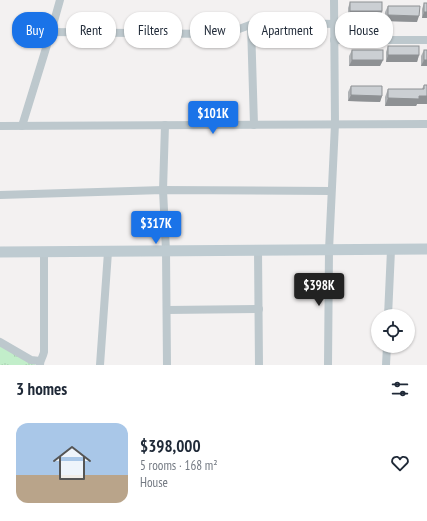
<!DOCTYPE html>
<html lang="en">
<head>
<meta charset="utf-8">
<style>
  :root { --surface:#fff; --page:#f6f6f7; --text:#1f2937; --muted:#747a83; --accent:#1a73e8 }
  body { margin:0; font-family:"PT Sans Narrow",sans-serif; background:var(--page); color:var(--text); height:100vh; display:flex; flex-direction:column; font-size:15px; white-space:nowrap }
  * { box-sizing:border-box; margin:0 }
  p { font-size:13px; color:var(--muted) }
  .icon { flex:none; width:22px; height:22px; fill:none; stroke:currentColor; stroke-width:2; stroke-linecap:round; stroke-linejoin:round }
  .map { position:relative; height:365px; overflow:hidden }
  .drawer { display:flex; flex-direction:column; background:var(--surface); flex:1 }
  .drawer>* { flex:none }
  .guide { position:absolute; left:12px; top:12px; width:403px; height:36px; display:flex; gap:8px }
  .tools { position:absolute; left:371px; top:309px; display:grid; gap:8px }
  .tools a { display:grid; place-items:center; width:44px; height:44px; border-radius:50%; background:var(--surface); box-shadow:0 1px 3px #0004; font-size:20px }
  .price { position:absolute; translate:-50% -34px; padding:0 9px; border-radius:4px; background:var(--accent); color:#fff; font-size:13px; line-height:26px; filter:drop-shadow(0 1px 2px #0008) }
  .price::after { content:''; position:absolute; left:50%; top:24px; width:12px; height:9px; margin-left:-6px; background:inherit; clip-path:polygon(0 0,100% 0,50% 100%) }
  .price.current { background:#222; color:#fff }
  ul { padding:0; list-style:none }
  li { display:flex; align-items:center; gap:12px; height:100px; padding:0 16px }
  li span { display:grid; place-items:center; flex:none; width:112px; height:80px; border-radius:12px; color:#555 }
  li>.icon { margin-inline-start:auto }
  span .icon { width:48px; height:48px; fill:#fffc; stroke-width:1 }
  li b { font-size:17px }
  h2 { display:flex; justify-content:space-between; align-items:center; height:48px; padding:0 16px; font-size:17px }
  .tag { padding:0 14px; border-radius:16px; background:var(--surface); box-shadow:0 1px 3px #0004; font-size:14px; line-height:36px }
  .tag.current { background:var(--accent); color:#fff }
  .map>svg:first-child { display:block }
  .park { fill:url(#park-tufts) }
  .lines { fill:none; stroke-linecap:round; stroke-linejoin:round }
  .street { stroke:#bdc8cd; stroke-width:8 }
  .secondary { stroke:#becbd1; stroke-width:11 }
  .wall { fill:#afb2b5 }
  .shaded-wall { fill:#8e9194 }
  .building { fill:#cbcfd3; stroke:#8e9194 }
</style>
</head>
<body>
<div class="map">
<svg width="427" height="365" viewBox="0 0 427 365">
  <defs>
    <pattern id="park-tufts" width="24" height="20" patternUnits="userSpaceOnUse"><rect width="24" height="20" fill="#c2eeca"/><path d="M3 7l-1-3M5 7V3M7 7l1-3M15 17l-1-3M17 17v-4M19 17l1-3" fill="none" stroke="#a8ceb0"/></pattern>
  </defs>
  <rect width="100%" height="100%" fill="#f3f1f1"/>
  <!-- park -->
  <polygon class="park" points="0,341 36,365 0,365"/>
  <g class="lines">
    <!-- street -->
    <g class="street">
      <polyline points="251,25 254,125"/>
      <polyline points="51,32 211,34 239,29 258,22 334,24"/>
      <polyline points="334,40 427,40"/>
      <polyline points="165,125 163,190 166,251 167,365"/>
      <polyline points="0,126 427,124"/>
      <polyline points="22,126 51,32 60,0"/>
      <polyline points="0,195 163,190 331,191"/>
      <polyline points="258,250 259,365"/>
      <polyline points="167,310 259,309"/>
      <polyline points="388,316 391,250"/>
      <polyline points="0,342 31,360 40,361"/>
      <path d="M40,365C40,360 43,357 44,352V252"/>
      <polyline points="100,365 108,252"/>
      <polyline points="328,365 329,250 335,124 334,0"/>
      <polyline points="386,365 387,346"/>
    </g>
    <!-- secondary -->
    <polyline class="secondary" points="0,252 427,249"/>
  </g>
  <!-- wall -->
  <g class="wall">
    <polygon points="350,2 382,11 380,18 348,17 348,8"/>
    <polygon points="424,3 427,18 422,18 422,9"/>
    <polygon points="388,6 417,22 385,21 385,12"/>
    <polygon points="388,46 419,55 417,62 386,62 386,52"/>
    <polygon points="352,50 383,60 380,66 349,66 349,56"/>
    <polygon points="424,50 427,66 421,66 421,56"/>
    <polygon points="424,85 427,85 427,104 417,104 416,106 385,106 385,97 388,89 422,89"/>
    <polygon points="351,86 382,96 380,102 348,101 348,92"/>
  </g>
  <!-- shaded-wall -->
  <g class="shaded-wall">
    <polygon points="350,11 382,11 380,18 348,17"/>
    <polygon points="424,12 427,12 427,18 422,18"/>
    <polygon points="388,15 419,16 417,22 385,21"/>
    <polygon points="388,55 419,55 417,62 386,62"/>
    <polygon points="352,60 383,60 380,66 349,66"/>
    <polygon points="424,60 427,60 427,66 421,66"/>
    <polygon points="351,95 382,96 380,102 348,101"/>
    <polygon points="419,96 427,96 427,104 417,104 416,106 385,106 388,98"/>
  </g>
  <!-- building -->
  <g class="building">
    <rect x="350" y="2" width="32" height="9"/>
    <rect x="424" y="3" width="3" height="9"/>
    <polygon points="388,6 420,6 419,16 388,15"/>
    <rect x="388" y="46" width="31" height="9"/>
    <rect x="352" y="50" width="31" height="10"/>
    <rect x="424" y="50" width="3" height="10"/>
    <polygon points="424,85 427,85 427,96 419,96 419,99 388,98 388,89 424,89"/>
    <polygon points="351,86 382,86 382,96 351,95"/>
  </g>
</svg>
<div class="tools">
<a><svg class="icon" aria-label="locate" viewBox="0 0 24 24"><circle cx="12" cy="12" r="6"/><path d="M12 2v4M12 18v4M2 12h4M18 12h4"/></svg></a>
</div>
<b class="price" style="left:213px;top:135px">$101K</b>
<b class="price" style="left:156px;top:245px">$317K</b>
<b class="price current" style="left:319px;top:307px">$398K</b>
<div class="guide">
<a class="tag current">Buy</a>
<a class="tag">Rent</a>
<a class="tag">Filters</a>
<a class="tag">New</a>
<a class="tag">Apartment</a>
<a class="tag">House</a>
</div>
</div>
<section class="drawer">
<h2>3 homes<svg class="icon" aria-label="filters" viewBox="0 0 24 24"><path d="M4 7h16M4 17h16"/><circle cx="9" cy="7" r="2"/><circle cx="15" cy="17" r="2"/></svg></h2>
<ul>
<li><span style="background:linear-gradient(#a9c7e8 65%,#b9a48a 0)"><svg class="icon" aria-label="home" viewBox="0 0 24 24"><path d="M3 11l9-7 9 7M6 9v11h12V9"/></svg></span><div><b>$398,000</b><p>5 rooms · 168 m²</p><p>House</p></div><svg class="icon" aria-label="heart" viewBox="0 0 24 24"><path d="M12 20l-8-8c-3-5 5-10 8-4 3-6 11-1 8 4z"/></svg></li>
</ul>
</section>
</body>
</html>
